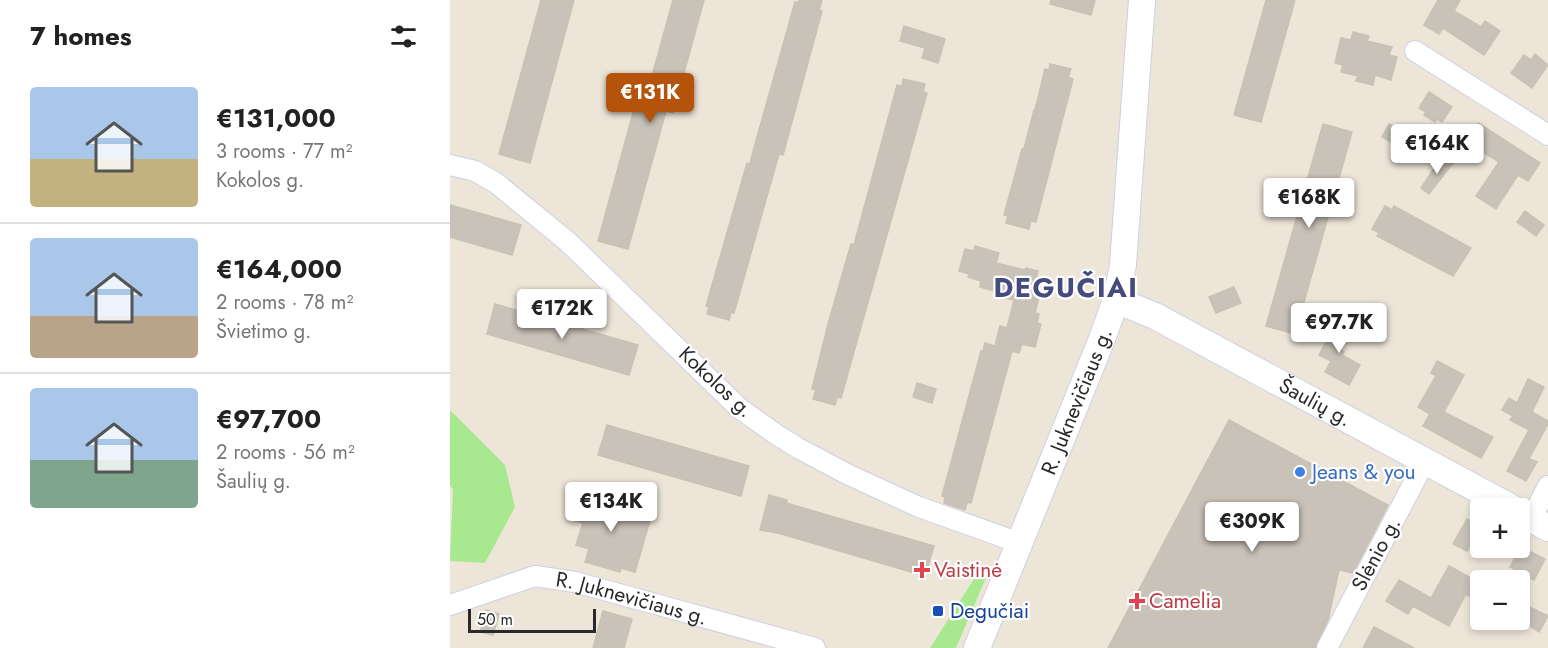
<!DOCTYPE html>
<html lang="en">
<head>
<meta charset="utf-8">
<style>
  :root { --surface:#fff; --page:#f2f2f2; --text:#222; --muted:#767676; --line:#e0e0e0; --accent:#b45309 }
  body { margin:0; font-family:Jost,sans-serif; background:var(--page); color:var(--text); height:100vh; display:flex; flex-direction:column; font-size:22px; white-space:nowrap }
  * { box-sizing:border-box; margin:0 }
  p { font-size:20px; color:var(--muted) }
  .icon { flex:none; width:33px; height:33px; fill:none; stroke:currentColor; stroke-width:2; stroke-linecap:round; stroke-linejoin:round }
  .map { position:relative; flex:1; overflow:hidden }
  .panel { display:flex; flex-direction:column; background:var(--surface); width:450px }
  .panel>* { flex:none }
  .fabs { position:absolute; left:1020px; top:498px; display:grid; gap:12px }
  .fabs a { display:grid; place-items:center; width:60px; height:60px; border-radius:6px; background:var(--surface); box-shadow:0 3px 9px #0003; font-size:30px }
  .scale { position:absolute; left:18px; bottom:15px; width:128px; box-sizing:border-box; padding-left:6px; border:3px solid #292929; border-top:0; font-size:16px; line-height:21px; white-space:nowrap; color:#292929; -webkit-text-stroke:4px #fff; paint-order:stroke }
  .price { position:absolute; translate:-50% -51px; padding:0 14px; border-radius:6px; background:#fff; color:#222; font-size:20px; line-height:39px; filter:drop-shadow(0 2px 3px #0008) }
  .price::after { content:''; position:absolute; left:50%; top:36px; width:18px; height:14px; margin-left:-9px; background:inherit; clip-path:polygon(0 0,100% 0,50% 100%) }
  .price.current { background:var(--accent); color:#fff }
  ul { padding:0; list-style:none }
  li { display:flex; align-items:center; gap:18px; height:150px; padding:0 30px }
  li+li { border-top:2px solid var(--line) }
  li span { display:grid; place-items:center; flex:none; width:168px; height:120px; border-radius:6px; color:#555 }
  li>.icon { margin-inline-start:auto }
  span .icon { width:72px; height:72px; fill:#fffc; stroke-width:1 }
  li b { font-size:26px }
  h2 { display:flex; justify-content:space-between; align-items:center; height:72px; padding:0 30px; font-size:26px }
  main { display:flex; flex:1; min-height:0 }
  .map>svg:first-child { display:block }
  .green { fill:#a8e98f }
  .building { fill:#c8c2b8; stroke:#c8c2b2; stroke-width:1.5 }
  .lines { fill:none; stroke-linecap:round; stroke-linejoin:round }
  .minor-casing { stroke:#ced0e3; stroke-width:22 }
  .tertiary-casing { stroke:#ced0e3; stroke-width:28 }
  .minor { stroke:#fff; stroke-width:20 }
  .tertiary { stroke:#fff; stroke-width:26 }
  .shop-dot { fill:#3f7fe0; stroke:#fff; stroke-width:2 }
  .health-dot { fill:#e0444e; stroke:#fff; stroke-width:2 }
  .transit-dot { fill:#1a4fb4; stroke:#fff; stroke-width:2 }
  .labels { text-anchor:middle; stroke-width:4.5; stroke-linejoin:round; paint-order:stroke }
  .street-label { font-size:21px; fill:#292929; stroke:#fff }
  .shop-label { font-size:21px; fill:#366cbe; stroke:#fff; text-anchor:start }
  .health-label { font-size:21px; fill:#be3a42; stroke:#fff; text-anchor:start }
  .transit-label { font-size:21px; fill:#164399; stroke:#fff; text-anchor:start }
  .district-label { font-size:27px; font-weight:bold; letter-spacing:1.5px; fill:#454b7d; stroke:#fff }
</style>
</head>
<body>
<main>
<section class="panel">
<h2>7 homes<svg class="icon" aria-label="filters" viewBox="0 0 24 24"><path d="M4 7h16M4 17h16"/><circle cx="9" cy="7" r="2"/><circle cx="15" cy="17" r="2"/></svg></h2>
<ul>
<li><span style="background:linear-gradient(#a9c7e8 60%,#c2b280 0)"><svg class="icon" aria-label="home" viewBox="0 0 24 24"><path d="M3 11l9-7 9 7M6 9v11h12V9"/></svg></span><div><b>€131,000</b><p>3 rooms · 77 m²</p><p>Kokolos g.</p></div></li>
<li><span style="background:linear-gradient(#a9c7e8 65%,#b9a48a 0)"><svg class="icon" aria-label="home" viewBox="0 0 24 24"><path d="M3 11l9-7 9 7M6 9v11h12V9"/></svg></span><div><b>€164,000</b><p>2 rooms · 78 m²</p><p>Švietimo g.</p></div></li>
<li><span style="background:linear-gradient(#a9c7e8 60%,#7fa58c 0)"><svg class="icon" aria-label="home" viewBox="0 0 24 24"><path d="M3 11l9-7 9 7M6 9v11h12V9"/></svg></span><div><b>€97,700</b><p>2 rooms · 56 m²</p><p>Šaulių g.</p></div></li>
</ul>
</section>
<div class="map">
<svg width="1098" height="648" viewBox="0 0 1098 648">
  <rect width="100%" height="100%" fill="#ede5d8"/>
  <!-- green -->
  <g class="green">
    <polygon points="0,410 55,465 65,507 35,563 0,561 3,490 0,485"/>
    <polygon points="536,566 539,567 538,573 506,648 480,648 529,571"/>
  </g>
  <!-- building -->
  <g class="building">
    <polygon points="91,0 124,0 80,163 49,154"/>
    <polygon points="223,0 254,0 223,113 216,111 178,249 148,241 186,102 194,105"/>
    <polygon points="349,0 372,0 369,11 372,11 333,155 329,154 284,313 281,312 279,320 257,314 259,307 256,306 297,163 300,164 302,155 345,2 348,3"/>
    <polygon points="601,0 645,0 641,15 600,4"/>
    <polygon points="816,0 845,0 811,122 784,115"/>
    <polygon points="988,0 1010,0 1004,11 1031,27 1035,21 1050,31 1034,55 993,28 989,34 974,25"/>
    <polygon points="454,26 495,39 488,63 472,58 475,48 450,41"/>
    <polygon points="903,32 919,36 917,41 942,47 939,55 947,57 941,80 925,75 923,85 906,81 908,76 891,72 893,65 885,63 891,38 901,40"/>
    <polygon points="1085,54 1098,65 1082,88 1061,73 1074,55 1081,60"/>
    <polygon points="600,64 621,69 618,77 623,79 586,222 581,221 579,229 556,223 558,216 554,215 572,149 574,149 584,110 585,110 595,69 599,70"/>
    <polygon points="453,79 475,84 473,92 477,93 391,398 387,397 385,405 363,399 366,390 362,389 378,324 401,244 404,245 447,85 452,86"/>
    <polygon points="979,92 1002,107 992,122 987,119 985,122 974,115 976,112 969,108"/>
    <polygon points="1028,123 1090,163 1078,181 1068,175 1046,209 1026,196 1049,162 1017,142"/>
    <polygon points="873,124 902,132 845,334 816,326"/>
    <polygon points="939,124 966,140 959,152 932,137"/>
    <polygon points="992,156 1003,163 979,194 971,188"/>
    <polygon points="0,205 71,225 62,255 0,237"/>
    <polygon points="935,206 942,210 944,206 1021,248 1003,276 927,236 929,233 922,229"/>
    <polygon points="1075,211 1094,225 1086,236 1067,222"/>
    <polygon points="525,246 549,253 546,263 575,270 576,268 588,271 584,288 591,290 585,313 589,314 587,323 591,324 585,347 572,344 569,353 562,351 521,503 517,502 515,510 494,503 495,497 492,496 531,351 533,351 535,343 545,346 550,326 557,328 564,300 554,298 555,294 530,287 531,281 518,277 519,274 509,271 515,249 524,251"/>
    <polygon points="784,287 791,303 766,313 759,297"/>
    <polygon points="45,304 188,345 179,375 37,334"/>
    <polygon points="892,315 901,319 888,348 894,352 892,355 910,365 899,385 875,372 881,361 869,355"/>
    <polygon points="987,361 1014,375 994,412 1043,437 1031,458 973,426 980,414 968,407 986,376 981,373"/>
    <polygon points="1078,379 1094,387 1082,412 1098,421 1098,424 1079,459 1087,462 1076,481 1057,471 1079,430 1060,420 1063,416 1052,410 1059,398 1067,403"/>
    <polygon points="467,383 486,389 482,403 463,397"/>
    <polygon points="779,420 938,505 903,573 889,570 878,620 865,648 658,648"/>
    <polygon points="157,425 299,466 291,496 148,455"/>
    <polygon points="161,495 179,501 176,510 201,517 185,572 171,568 170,572 135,562 139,549 126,545 133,523 120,519 127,496 158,505"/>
    <polygon points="319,495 337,500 336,503 484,546 475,576 328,533 310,530"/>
    <polygon points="1017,519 1030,526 1031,549 1021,544 1017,551 1003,544"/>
    <polygon points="1071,547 1095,559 1084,580 1060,567"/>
    <polygon points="999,566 1030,583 1030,603 1016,594 999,626 963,606 958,614 936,601 949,580 981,598"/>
    <polygon points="1070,602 1098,616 1089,632 1070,619"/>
    <polygon points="36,610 49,614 43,635 30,632"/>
    <polygon points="153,611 182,619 174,648 143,648"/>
    <polygon points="924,627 964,648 913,648"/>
  </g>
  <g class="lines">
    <defs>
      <g id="minor">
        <polyline points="965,51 1098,135"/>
        <polyline points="0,165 25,171 46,183 117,241 289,408 327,435 348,448 397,474 469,507 570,543"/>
        <polyline points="1081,519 1098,486"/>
        <path id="s1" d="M0,605L85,576L125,582L365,648"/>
        <polyline points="877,648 975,461"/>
      </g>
      <g id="tertiary">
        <path id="s2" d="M666,300L705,316L1062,508"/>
        <polyline points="1070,513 1098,528"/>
        <path id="s3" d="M527,648L652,339L666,300L673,265L692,0"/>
      </g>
    </defs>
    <!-- minor casing -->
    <use href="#minor" class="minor-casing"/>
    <!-- tertiary casing -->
    <use href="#tertiary" class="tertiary-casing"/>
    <!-- minor -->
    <use href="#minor" class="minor"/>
    <!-- tertiary -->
    <use href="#tertiary" class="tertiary"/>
  </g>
  <!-- markers -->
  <circle class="shop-dot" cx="850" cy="472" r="6"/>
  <g class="health-dot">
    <path d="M469 561h6v6h6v6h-6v6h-6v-6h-6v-6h6z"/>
    <path d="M684 592h6v6h6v6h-6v6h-6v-6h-6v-6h6z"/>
  </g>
  <rect class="transit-dot" x="482" y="605" width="12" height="12" rx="3"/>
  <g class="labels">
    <!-- street labels -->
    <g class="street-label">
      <text transform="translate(266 382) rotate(43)" y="7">Kokolos g.</text>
      <text dy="7" stroke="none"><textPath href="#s3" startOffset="266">R. Juknevičiaus g.</textPath></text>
      <text dy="7" stroke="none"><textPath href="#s2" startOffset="224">Šaulių g.</textPath></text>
      <text transform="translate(926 554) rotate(-62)" y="7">Slėnio g.</text>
      <text dy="7" stroke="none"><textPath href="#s1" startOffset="189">R. Juknevičiaus g.</textPath></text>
    </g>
    <!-- shop labels -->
    <g class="shop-label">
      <text x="862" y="479">Jeans &amp; you</text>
    </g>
    <!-- health labels -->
    <g class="health-label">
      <text x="484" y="577">Vaistinė</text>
      <text x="699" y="608">Camelia</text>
    </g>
    <!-- transit labels -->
    <g class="transit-label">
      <text x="500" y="618">Degučiai</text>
    </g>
    <!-- district labels -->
    <g class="district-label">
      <text x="616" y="297">DEGUČIAI</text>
    </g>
  </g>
</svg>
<div class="fabs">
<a>+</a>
<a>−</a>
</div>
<div class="scale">50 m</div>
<b class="price current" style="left:200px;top:124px">€131K</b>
<b class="price" style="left:987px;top:175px">€164K</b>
<b class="price" style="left:859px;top:229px">€168K</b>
<b class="price" style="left:112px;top:340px">€172K</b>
<b class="price" style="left:889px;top:354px">€97.7K</b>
<b class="price" style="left:161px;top:533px">€134K</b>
<b class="price" style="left:802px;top:553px">€309K</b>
</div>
</main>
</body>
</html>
